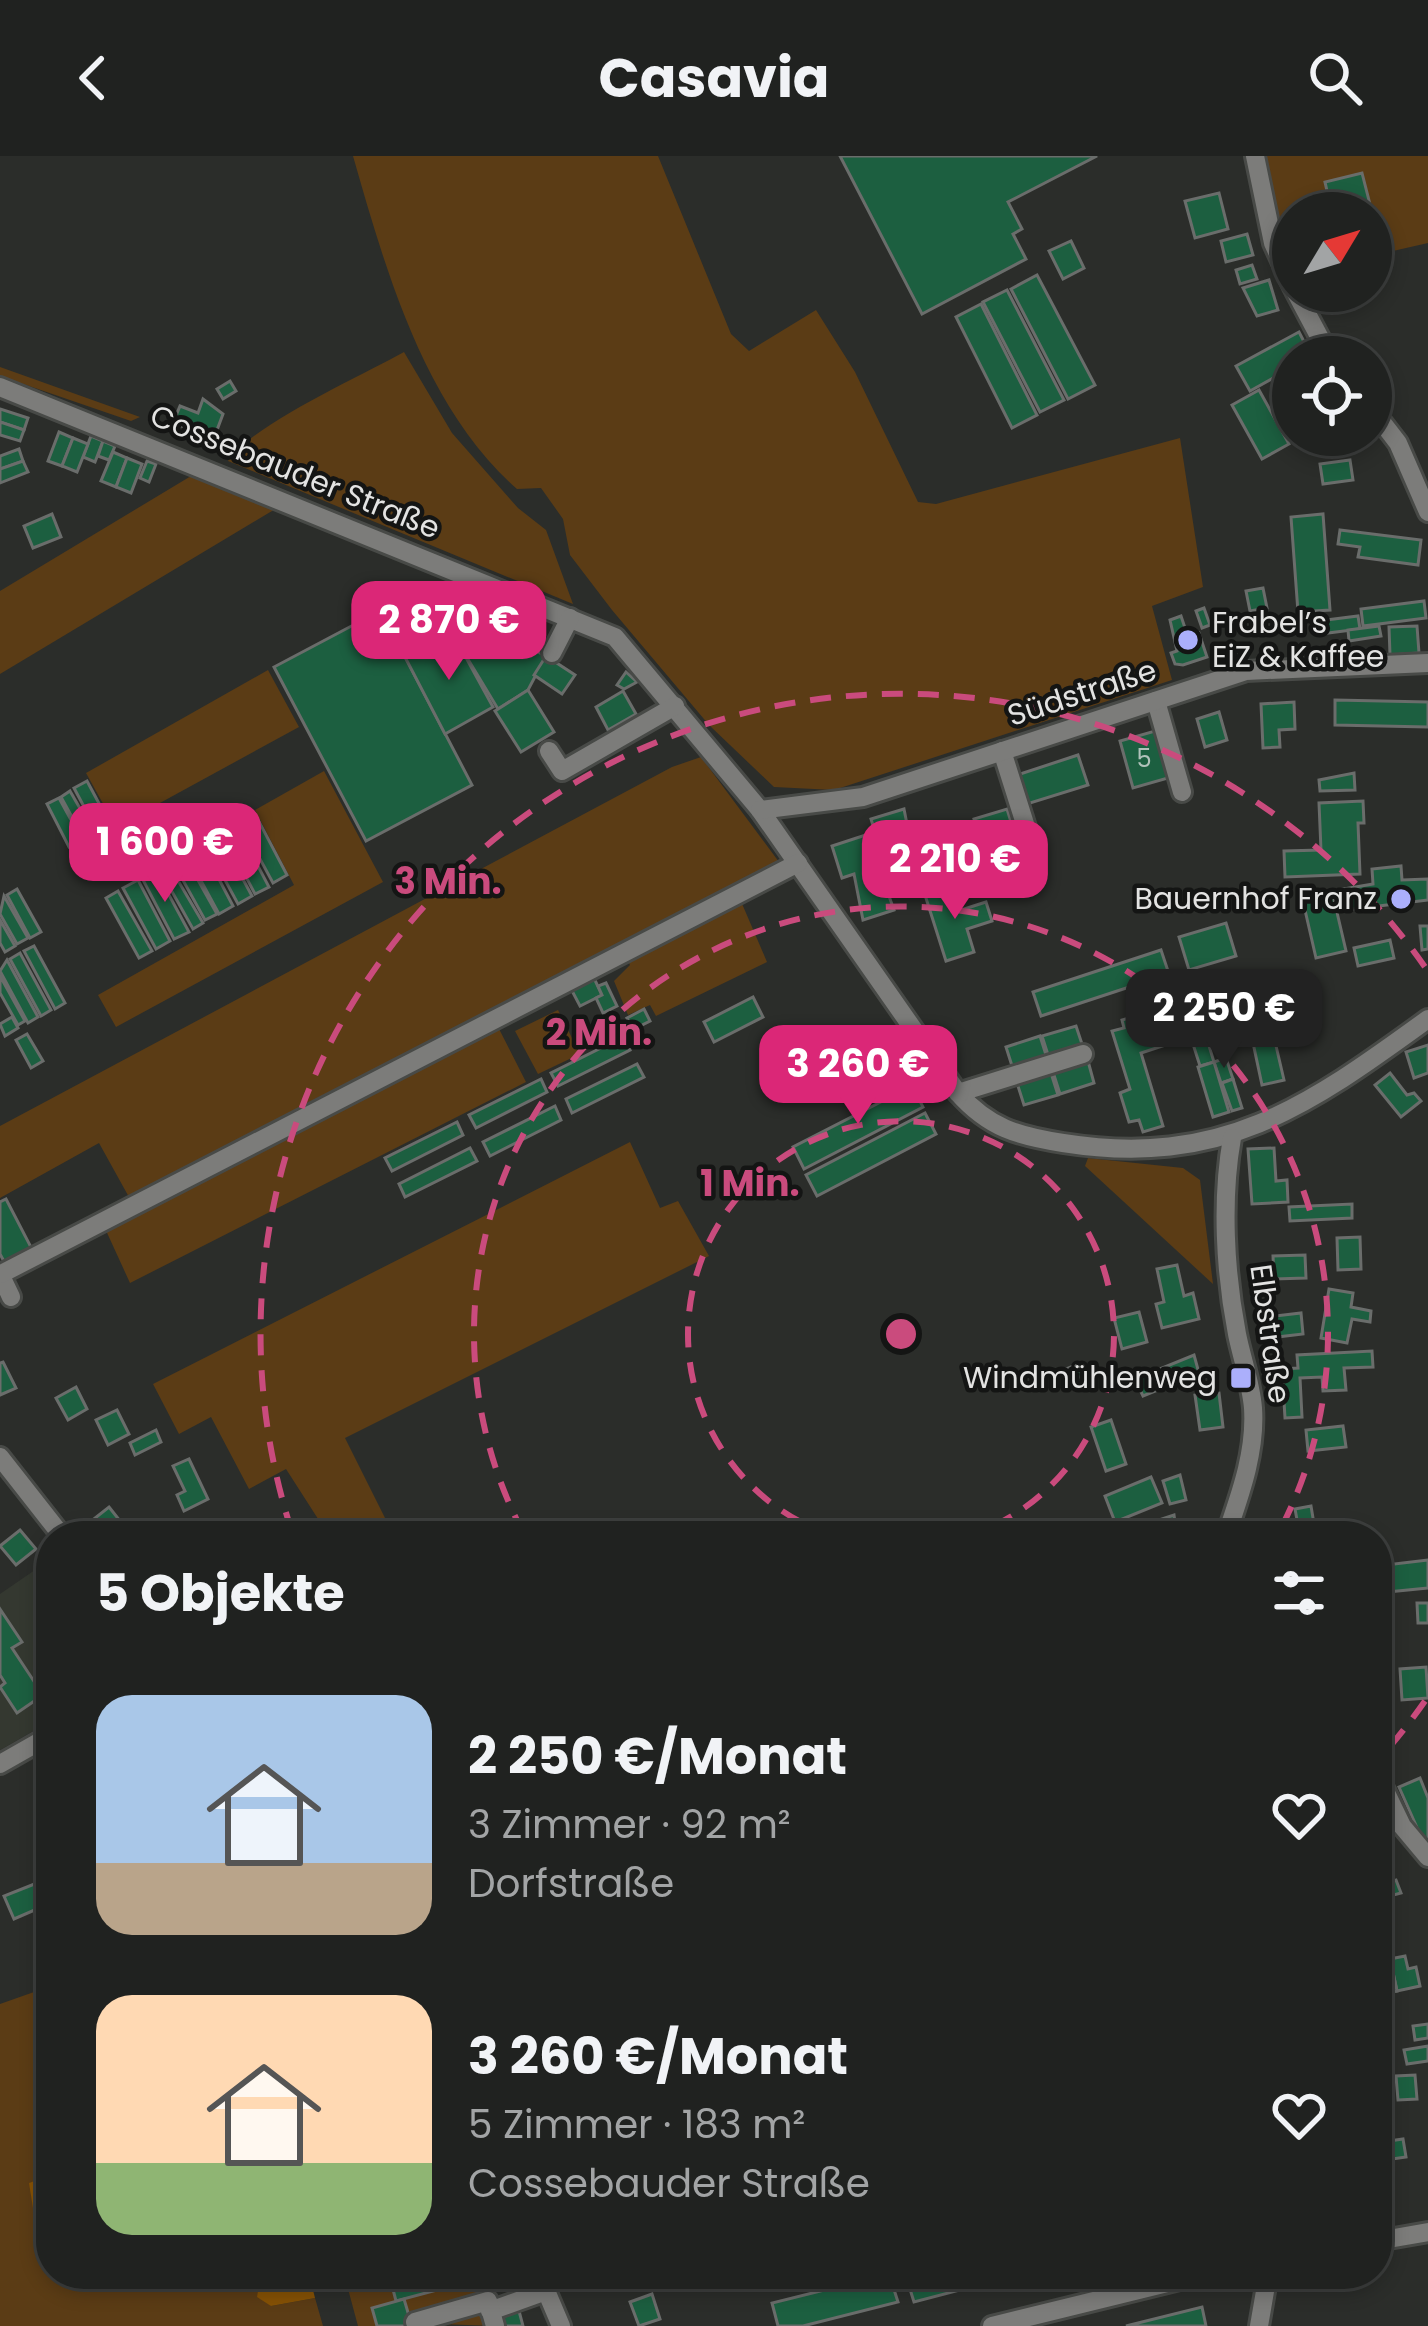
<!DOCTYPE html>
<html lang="de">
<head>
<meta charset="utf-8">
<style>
  :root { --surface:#202220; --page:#282a29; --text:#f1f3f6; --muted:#a2a4a5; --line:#3d3f3e; --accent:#db2777 }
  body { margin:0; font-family:Poppins,sans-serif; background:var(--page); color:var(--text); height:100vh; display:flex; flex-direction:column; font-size:45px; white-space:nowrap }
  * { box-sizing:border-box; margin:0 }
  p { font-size:39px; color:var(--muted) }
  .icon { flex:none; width:66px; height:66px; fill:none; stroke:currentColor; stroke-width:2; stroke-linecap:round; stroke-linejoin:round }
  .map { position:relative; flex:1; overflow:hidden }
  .drawer { position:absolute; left:36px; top:1365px; width:1356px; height:768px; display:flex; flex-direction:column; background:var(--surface); border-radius:48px; box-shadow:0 6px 18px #0003,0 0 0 3px var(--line) }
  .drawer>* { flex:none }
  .needle { width:78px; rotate:52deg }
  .buttons { position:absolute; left:1272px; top:36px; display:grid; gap:24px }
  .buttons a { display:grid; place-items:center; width:120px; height:120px; border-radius:50%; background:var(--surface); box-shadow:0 6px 18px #0003,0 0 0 3px var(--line); font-size:60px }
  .price { position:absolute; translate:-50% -102px; padding:0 27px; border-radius:24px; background:var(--accent); color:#fff; font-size:39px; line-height:78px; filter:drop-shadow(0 3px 6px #0008) }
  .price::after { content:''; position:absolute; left:50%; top:72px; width:36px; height:27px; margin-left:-18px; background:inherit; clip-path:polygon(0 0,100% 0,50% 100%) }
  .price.on { background:#222; color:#fff }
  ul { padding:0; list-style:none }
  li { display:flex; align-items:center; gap:36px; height:300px; padding:0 60px }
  li span { display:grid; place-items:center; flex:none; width:336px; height:240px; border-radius:36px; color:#555 }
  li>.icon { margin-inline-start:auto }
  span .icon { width:144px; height:144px; fill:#fffc; stroke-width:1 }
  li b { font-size:51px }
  h2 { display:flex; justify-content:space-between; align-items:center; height:144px; padding:0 60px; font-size:51px }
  header { display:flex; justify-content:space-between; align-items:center; height:156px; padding:0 60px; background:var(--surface); font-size:54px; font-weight:700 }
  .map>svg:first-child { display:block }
  .built { fill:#343830 }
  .green { fill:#5b3c15 }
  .forest { fill:#865205 }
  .building { fill:#1c5f40; stroke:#6a6d6b; stroke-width:3 }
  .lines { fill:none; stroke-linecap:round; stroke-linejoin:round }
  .minor-casing { stroke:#484a47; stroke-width:24 }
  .minor { stroke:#7c7c7a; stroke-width:18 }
  .ring { fill:none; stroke:#ca4b7d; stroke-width:6; stroke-dasharray:21 15 }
  .poi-dot { fill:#abaffb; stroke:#141514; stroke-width:4.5 }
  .labels { text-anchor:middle; stroke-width:9; stroke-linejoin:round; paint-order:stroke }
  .number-label { font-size:24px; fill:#b1c2ba }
  .street-label { font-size:30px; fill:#e3e3e2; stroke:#141514 }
  .poi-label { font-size:30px; fill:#e3e3e2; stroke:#141514; text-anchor:end }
  .centre { fill:#ca4b7d; stroke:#141514; stroke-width:6 }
  .ring-label { font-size:36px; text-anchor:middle; font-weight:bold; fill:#ca4b7d; stroke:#141514; stroke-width:9; stroke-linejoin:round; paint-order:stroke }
</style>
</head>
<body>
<header><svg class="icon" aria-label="back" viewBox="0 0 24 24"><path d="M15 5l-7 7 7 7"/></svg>Casavia<svg class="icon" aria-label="search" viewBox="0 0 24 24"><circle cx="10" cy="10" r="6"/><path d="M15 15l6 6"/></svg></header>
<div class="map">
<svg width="1428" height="2170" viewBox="0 0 1428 2170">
  <rect width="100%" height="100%" fill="#2b2d2a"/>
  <!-- built -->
  <polygon class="built" points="51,1403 51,1565 0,1594 0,1438"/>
  <!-- green -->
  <g class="green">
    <path d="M353,0H658L731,178L749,195L816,154L855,216L918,346L936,348L1180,282L1203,431L1152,450L1172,524L834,634L774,631L709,569L612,454L570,399L563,363L541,332L517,333C424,251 386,115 353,0Z"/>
    <polygon points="1265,0 1428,0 1428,87 1371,100 1371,57 1293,57 1293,108 1277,63"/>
    <path d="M404,196L452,277L518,352L546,374L573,448L228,305C250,270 363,219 404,196Z"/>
    <polygon points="0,211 140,261 131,265 0,220"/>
    <polygon points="196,317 277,352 0,518 0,435"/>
    <polygon points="268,514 299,571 116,671 86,617"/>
    <polygon points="701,601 782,710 740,743 767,806 656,860 650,849 628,859 614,825 630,809 626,801 496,867 526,926 130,1127 103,1068 135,1052 99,987 0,1042 0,970 672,611"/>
    <polygon points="324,615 383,726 116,871 98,839 294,729 255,654"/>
    <polygon points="558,854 580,898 538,918 515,875"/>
    <polygon points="630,986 660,1052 678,1045 709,1100 345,1282 394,1380 329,1380 286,1313 249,1333 211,1261 179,1278 153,1228"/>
    <polygon points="1088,1002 1183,1012 1200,1024 1213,1128 1085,1010"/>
    <polygon points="51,1830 51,2019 30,2027 36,2071 51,2080 51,2118 268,2118 260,2124 271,2150 315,2142 323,2170 0,2170 0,1848"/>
    <polygon points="344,2118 390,2118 396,2145 372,2152 377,2170 358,2170"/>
    <polygon points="482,2122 495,2170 411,2167 404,2143"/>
  </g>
  <!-- forest -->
  <g class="forest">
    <polygon points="51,2019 51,2080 36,2071 29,2027"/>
    <polygon points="268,2118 309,2118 315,2142 271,2150 257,2141 260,2124"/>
  </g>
  <!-- building -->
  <g class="building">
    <polygon points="840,0 1097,0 1008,46 1022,73 1013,78 1026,103 922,158"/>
    <polygon points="1362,17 1375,68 1371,69 1371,57 1332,57 1325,26"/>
    <polygon points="1219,37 1228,73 1195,82 1185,45"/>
    <polygon points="1247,78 1253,99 1226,106 1221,85"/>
    <polygon points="1071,85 1084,112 1063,123 1049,95"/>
    <polygon points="1252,109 1257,123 1240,128 1236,114"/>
    <polygon points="1037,119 1095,229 1068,243 1011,133"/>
    <polygon points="1269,124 1278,154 1257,160 1243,132"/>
    <polygon points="1007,134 1064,244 1040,256 983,146"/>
    <polygon points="981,148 1037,259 1012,272 956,161"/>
    <polygon points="1299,176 1312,201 1293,201 1293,211 1250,235 1236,210"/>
    <polygon points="230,225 236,235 223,243 217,233"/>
    <polygon points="1259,234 1289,288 1262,303 1232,249"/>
    <polygon points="203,243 223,258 214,282 173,267 180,250 198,257"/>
    <polygon points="0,253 28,262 24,274 0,266"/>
    <polygon points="0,266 24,274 20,285 0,279"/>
    <polygon points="59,276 73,282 62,310 48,305"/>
    <polygon points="1301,279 1329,279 1309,292"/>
    <polygon points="91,280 103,285 95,306 83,301"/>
    <polygon points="73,282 88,288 77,316 62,310"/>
    <polygon points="103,285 115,290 109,304 98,300"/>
    <polygon points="19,293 23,305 0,313 0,300"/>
    <polygon points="113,296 127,302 116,331 101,325"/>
    <polygon points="127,302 142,308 131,337 116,331"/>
    <polygon points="1350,304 1353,324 1323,328 1320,308"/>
    <polygon points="23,305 28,316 0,327 0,313"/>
    <polygon points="147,305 156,308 149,326 140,322"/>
    <polygon points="52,358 61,381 33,392 24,370"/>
    <polygon points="1323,358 1330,454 1298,456 1291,361"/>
    <polygon points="1340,374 1421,384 1418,409 1358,401 1360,391 1338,388"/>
    <polygon points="431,428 456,474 405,501 472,629 366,685 274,511"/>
    <polygon points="1263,432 1267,452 1250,455 1246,435"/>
    <polygon points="1424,445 1426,462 1363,470 1361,453"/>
    <polygon points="488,452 502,479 546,500 528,534 498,553 463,495 476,487 463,466"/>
    <polygon points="1204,452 1210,469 1202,472 1196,455"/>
    <polygon points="1181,460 1188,481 1199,477 1207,501 1183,509 1175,508 1171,497 1177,495 1170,464"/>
    <polygon points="1358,460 1360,473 1320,478 1318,465"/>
    <polygon points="1379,470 1381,480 1349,485 1348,474"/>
    <polygon points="1417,470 1419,497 1390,499 1389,471"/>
    <polygon points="452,476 493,551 445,578 405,501"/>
    <polygon points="546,500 575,519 562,538 534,519"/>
    <polygon points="626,516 637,526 624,533 617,529"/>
    <polygon points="528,534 554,576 521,596 495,555"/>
    <polygon points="623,535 636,558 608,574 596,551"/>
    <polygon points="1335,544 1428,546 1428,571 1335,569"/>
    <polygon points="1294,546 1295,573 1279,574 1280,591 1263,592 1261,548"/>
    <polygon points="1219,556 1227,584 1205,591 1197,563"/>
    <polygon points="1155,575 1168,622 1133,632 1120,585"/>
    <polygon points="1078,599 1088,629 1027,648 1017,619"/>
    <polygon points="1354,617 1355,634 1320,635 1319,624"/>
    <polygon points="87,625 110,668 97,675 74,632"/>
    <polygon points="70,635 94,677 84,683 61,641"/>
    <polygon points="59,642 82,684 69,691 47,648"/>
    <polygon points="1363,645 1364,667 1358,667 1360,718 1285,721 1284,695 1321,694 1319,647"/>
    <polygon points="159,652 182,692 168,699 146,659"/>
    <polygon points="904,653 917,719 885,729 894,754 863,764 854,718 842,722 832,690 875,676 871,663"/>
    <polygon points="1007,653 1019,692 986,702 974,663"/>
    <polygon points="255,658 287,719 273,727 240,666"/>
    <polygon points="142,661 166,702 152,710 129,669"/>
    <polygon points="125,670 149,713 135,720 111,677"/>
    <polygon points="237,670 269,731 255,738 223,677"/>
    <polygon points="219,679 252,740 238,748 205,687"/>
    <polygon points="201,689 233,750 219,758 186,697"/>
    <polygon points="185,701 217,758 205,764 174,708"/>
    <polygon points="1401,710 1402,724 1428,723 1428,744 1337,755 1332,735 1373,728 1372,713"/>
    <polygon points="170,711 203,767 193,773 161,716"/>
    <polygon points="156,715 189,776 174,783 142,722"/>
    <polygon points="138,724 170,785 156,793 123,732"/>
    <polygon points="954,730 961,754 986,746 992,765 967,773 974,796 946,805 925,739"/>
    <polygon points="17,733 41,776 30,782 7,739"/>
    <polygon points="118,735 152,795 139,802 106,742"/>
    <polygon points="1332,735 1346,795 1316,802 1302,741"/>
    <polygon points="4,740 28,782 17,788 0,758"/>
    <polygon points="0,764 15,790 5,796 0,787"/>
    <polygon points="1226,767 1236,800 1189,814 1179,781"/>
    <polygon points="1420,770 1428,770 1428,793 1422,794"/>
    <polygon points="1390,784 1394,802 1358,810 1354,792"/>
    <polygon points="34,790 65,847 55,853 24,795"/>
    <polygon points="1161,794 1169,818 1041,860 1033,836"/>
    <polygon points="20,797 51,854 41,860 10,803"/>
    <polygon points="7,804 38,861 28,867 0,815"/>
    <polygon points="0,820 25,865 18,869 0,837"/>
    <polygon points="593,820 602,839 580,850 570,831"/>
    <polygon points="606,827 617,850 603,857 596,842 602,839 598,830"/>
    <polygon points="1247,827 1256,856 1203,871 1195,842"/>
    <polygon points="753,841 763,861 714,886 704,866"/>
    <polygon points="1186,845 1196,879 1141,897 1163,970 1143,976 1139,964 1129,966 1120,937 1130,933 1112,875 1124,872 1122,864"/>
    <polygon points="644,853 650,865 634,873 627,862"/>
    <polygon points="12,861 18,872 5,880 0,868"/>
    <polygon points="611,868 617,882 608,886 601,872"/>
    <polygon points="1076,870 1083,891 1049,902 1042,880"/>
    <polygon points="1273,877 1284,924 1262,929 1252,882"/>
    <polygon points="27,878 43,905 31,912 16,884"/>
    <polygon points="1040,880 1047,902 1013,913 1006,891"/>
    <polygon points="1206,880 1214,906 1200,910 1192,885"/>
    <polygon points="623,881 630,894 558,930 551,917"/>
    <polygon points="1428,889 1428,917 1414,922 1406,896"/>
    <polygon points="1226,902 1233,923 1221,927 1214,906"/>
    <polygon points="1088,905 1094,927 1060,938 1053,916"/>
    <polygon points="1214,906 1229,956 1213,961 1198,911"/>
    <polygon points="637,908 644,921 572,957 566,943"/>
    <polygon points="1051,917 1058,939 1024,949 1017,927"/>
    <polygon points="1390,917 1407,939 1414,937 1421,945 1401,961 1375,929"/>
    <polygon points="541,923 547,936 476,972 469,959"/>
    <polygon points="1233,923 1242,952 1232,955 1222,927"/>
    <polygon points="912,930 923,951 804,1013 793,991"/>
    <polygon points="555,950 561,964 490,1000 483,986"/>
    <polygon points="925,957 936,978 817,1040 806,1019"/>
    <polygon points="457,966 463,979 392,1015 385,1002"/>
    <polygon points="470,992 477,1005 405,1041 399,1028"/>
    <polygon points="1274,992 1276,1025 1287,1024 1288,1046 1252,1048 1248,993"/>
    <polygon points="6,1043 34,1097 7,1111 0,1098 0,1046"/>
    <polygon points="1352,1048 1352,1062 1290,1065 1289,1051"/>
    <polygon points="1360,1081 1361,1113 1338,1114 1337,1082"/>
    <polygon points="1305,1099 1306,1122 1274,1123 1273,1100"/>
    <polygon points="1177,1109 1184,1140 1193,1137 1199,1163 1162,1172 1156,1148 1164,1146 1157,1113"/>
    <polygon points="1329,1133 1353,1137 1351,1151 1371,1155 1370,1166 1352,1163 1347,1187 1321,1182"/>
    <polygon points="1139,1156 1147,1186 1122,1193 1114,1162"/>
    <polygon points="1301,1157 1303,1178 1277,1181 1275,1160"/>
    <polygon points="1372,1195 1373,1211 1344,1212 1346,1234 1323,1235 1322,1221 1300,1222 1302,1261 1285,1262 1282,1213 1298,1212 1297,1199"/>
    <polygon points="1194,1199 1199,1217 1143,1240 1135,1223"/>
    <polygon points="3,1206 16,1232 0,1239 0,1207"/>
    <polygon points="1078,1208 1082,1220 1071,1224 1066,1213"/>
    <polygon points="76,1231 87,1253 68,1264 56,1242"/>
    <polygon points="1219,1237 1223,1271 1200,1274 1195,1239"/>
    <polygon points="117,1254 129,1278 108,1289 96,1264"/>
    <polygon points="1111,1264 1126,1308 1106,1315 1091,1271"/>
    <polygon points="1343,1270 1346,1291 1308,1295 1306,1274"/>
    <polygon points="156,1274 161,1286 135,1299 130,1287"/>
    <polygon points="189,1303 208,1343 184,1355 177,1339 185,1335 173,1310"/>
    <polygon points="1180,1319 1186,1344 1170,1348 1163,1325"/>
    <polygon points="1151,1321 1162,1347 1115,1366 1105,1340"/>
    <polygon points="1311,1350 1316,1380 1300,1380 1295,1353"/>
    <polygon points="109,1351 128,1375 121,1380 101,1380 90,1366"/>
    <polygon points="1174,1359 1177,1380 1156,1380 1150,1367"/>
    <polygon points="1129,1366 1135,1380 1120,1380 1116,1371"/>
    <polygon points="20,1374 36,1393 16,1409 0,1390"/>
    <polygon points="1428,1404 1428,1432 1377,1437 1377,1410"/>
    <polygon points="1417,1447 1428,1447 1428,1467 1418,1467"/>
    <polygon points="0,1453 22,1486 12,1492 43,1539 17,1557 0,1531 5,1527 0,1519"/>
    <polygon points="1426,1511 1428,1542 1402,1544 1400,1513"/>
    <polygon points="51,1621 51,1653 40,1625"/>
    <polygon points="1420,1622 1428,1642 1428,1683 1423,1685 1399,1631"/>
    <polygon points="1377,1650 1394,1673 1377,1663"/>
    <polygon points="1396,1724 1401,1737 1390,1740 1386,1727"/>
    <polygon points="42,1725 51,1747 14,1763 4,1740"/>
    <polygon points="1405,1800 1408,1813 1416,1811 1420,1830 1397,1835 1390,1803"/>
    <polygon points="1390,1803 1393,1816 1377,1819 1377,1806"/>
    <polygon points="1393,1816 1397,1835 1382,1838 1378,1819"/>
    <polygon points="1428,1868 1428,1882 1415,1884 1413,1870"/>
    <polygon points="1428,1890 1428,1905 1407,1908 1404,1894"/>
    <polygon points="1415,1919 1417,1943 1398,1944 1396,1920"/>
    <polygon points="1403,1983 1406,2001 1385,2004 1382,1986"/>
    <polygon points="389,2118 497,2118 396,2145"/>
    <polygon points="889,2118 898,2146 803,2170 778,2170 772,2147"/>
    <polygon points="931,2118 956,2118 960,2134 914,2146 909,2130 932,2124"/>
    <polygon points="978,2118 1021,2118 1022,2124 982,2134"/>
    <polygon points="652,2138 660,2163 639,2170 630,2146"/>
    <polygon points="404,2143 412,2170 377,2170 372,2152"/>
    <polygon points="1202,2151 1206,2170 1126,2170"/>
    <polygon points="519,2155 523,2170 502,2170 500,2161"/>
  </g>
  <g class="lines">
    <defs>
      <g id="minor">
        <polyline points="1255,0 1273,87 1293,131"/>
        <polyline points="1295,135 1330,201"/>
        <path d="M0,231L615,481L760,654L958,937C989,972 1018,980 1063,987C1221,1012 1307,951 1428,863"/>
        <polyline points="1371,252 1398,287 1428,356"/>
        <polyline points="552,497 570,462"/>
        <polyline points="1156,545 1182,636"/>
        <polyline points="549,595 562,615 675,550"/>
        <polyline points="1002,595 1026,671"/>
        <polyline points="760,654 863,641 1246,515 1428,507"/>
        <polyline points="958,937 1083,898"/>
        <polyline points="0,1118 11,1141"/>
        <polyline points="1,1118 798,707"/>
        <polyline points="0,1301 62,1380"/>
        <path d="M1226,1380C1240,1339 1256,1296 1253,1252C1251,1227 1242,1203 1237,1178C1225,1116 1221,1044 1232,982"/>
        <polyline points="0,1608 51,1579"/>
        <polyline points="1377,1618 1402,1670 1428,1701"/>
        <polyline points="1377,2085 1428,2076"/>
        <polyline points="539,2118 561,2170"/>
        <polyline points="490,2155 546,2135"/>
        <polyline points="417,2170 415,2166 488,2145 495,2170"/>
        <polyline points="992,2170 1204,2118"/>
        <polyline points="1259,2170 1268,2118"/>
      </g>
    </defs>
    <!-- minor casing -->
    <use href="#minor" class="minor-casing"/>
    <!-- minor -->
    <use href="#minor" class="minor"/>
  </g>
  <!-- distance rings -->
  <g class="ring">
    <path d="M833 1380A213 213 0 1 1 969 1380"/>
    <path d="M524 1378A427 427 0 1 1 1278 1378"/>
    <path d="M1425 1545A640 640 0 0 1 1380 1602M292 1376A640 640 0 0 1 1425 811"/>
  </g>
  <!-- markers -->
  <g class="poi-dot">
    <circle cx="1188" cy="484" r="12"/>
    <circle cx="1401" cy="743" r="12"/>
    <rect x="1229" y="1210" width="24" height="24" rx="6"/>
  </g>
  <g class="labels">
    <!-- number labels -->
    <g class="number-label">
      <text x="1144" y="611">5</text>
    </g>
    <!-- street labels -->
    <g class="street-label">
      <text transform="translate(295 316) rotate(22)" y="10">Cossebauder Straße</text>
      <text transform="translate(1082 537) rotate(-18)" y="10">Südstraße</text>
      <text transform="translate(1270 1178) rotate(82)" y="10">Elbstraße</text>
    </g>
    <!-- poi labels -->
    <g class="poi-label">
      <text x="1212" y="477" text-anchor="start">Frabel’s<tspan x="1212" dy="34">EiZ &amp; Kaffee</tspan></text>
      <text x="1377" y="753">Bauernhof Franz</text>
      <text x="1217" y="1232">Windmühlenweg</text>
    </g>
  </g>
  <circle cx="901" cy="1178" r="18" class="centre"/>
  <g class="ring-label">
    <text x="448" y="738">3 Min.</text>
    <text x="599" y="889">2 Min.</text>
    <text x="750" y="1040">1 Min.</text>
  </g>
</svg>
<div class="buttons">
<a><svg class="needle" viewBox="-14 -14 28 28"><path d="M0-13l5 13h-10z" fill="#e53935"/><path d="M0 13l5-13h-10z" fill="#a2a4a5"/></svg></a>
<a><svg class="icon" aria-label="locate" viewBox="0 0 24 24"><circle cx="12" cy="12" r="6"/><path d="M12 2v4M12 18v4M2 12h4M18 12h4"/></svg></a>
</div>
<b class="price" style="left:449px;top:527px">2 870 €</b>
<b class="price" style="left:165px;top:749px">1 600 €</b>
<b class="price" style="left:955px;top:766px">2 210 €</b>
<b class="price on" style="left:1224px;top:915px">2 250 €</b>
<b class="price" style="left:858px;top:971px">3 260 €</b>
<section class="drawer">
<h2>5 Objekte<svg class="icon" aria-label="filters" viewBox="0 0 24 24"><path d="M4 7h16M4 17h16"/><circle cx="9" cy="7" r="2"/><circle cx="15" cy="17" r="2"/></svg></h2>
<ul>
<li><span style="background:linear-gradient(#a9c7e8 70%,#b9a48a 0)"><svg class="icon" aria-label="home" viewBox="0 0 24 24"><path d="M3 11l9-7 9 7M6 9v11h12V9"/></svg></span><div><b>2 250 €/Monat</b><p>3 Zimmer · 92 m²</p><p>Dorfstraße</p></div><svg class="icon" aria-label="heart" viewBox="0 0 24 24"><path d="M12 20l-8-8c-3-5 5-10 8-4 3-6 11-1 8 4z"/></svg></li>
<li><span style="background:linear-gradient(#ffd9b3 70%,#8fb573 0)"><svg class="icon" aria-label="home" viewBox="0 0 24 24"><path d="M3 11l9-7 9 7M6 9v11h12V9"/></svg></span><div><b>3 260 €/Monat</b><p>5 Zimmer · 183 m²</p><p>Cossebauder Straße</p></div><svg class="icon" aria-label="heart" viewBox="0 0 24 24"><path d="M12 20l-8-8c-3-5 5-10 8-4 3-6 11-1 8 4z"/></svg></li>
</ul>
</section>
</div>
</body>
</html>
